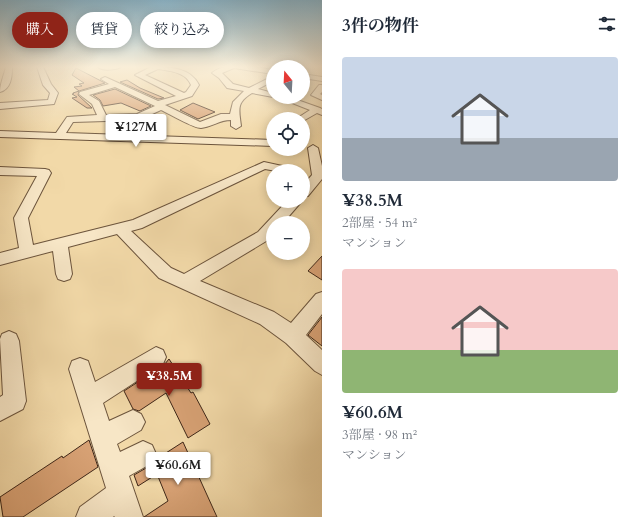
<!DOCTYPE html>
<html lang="ja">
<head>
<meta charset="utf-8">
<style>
  :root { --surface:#fff; --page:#f2f2f3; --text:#1f2937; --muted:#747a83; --accent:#8f2418 }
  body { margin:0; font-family:Cardo,"Noto Serif JP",serif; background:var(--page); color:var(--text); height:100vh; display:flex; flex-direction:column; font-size:15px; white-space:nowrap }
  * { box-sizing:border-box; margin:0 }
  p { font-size:13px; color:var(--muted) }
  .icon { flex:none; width:22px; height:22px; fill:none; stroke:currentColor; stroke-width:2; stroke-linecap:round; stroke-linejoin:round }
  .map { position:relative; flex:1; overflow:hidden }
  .panel { display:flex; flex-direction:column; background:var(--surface); width:316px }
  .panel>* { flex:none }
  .top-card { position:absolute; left:12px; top:12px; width:250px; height:36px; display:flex; gap:8px }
  .needle { width:26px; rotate:342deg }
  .fabs { position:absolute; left:266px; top:60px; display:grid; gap:8px }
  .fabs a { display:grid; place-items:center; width:44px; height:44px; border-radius:50%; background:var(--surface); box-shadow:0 2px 10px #0003; font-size:20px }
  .price { position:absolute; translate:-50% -34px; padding:0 9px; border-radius:4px; background:#fff; color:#222; font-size:13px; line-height:26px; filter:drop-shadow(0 1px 2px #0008) }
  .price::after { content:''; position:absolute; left:50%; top:24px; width:12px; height:9px; margin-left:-6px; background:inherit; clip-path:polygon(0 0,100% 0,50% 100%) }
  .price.on { background:var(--accent); color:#fff }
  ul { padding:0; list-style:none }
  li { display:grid; align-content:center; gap:8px; height:212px; padding:0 20px }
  li span { display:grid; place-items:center; height:124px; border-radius:4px; color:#555 }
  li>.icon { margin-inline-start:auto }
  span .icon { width:72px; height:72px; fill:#fffc; stroke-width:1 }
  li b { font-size:17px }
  h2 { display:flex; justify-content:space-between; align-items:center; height:48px; padding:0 20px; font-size:17px }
  .tag { padding:0 14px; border-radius:18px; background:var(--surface); box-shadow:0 2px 10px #0003; font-size:14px; line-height:36px }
  .tag.on { background:var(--accent); color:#fff }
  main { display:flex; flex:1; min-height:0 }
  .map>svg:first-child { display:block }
  .building { fill:#d7a174; stroke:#3f2718 }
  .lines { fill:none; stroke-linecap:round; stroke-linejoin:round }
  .minor-casing { stroke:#6c543c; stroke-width:2 }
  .minor { fill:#f7e6c6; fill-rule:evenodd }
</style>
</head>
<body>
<main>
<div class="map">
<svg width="322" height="517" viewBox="0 0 322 517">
  <rect width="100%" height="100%" fill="#f2d9a8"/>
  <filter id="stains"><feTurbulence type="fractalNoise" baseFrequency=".005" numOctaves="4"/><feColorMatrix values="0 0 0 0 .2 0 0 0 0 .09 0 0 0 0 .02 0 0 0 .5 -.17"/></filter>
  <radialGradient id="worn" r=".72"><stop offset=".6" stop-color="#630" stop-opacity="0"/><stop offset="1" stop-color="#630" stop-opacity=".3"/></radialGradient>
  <!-- building -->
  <g class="building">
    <polygon points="76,68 105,83 79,91 78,95 92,108 87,108 72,98 77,97 72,94 74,94 73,93 79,91 74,87 82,86 79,84 84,83 72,75"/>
    <polygon points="127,80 140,88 164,98 158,99 120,82"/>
    <polygon points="115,89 151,106 140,111 121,103 103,106 100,100 93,95"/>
    <polygon points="193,103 215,112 198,119 180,110"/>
    <polygon points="322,256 322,280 308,271"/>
    <polygon points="322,317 322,346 308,335"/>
    <polygon points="169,359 191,393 193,392 210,424 188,438 166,393 139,411 133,409 124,391 164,365"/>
    <polygon points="89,440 98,467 23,517 3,517 0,497 62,456 63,458"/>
    <polygon points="183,442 217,517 144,517 168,501 157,474 138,486 134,475 153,464 155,460"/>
  </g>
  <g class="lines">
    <defs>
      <g id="minor">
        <path d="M6,67H12C12,77 11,89 0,92C0,84 4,75 6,67Z"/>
        <polygon points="37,67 43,67 51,84 58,93 54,104 0,109 0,103 48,100 50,93 43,85"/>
        <path d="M98,67H121C116,70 102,71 98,67Z"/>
        <path d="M151,67C169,67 190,67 199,85L192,96L165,105L200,122L221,114H230L233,102L244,91L227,88L219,78L212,73C227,60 255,67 273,70V74L234,68L222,73L233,84L249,88L273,76V81L258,89L273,93V97H275H273L252,93C236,103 239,109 241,126L236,129L231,126V120C219,120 212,127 201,128C193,128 170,114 161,110L139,120L73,122L66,133L273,140V146L0,137V131L56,133L67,117L97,115L92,104L79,94L80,92L109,84L101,79L105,77L158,101L176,96L135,75ZM158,69C170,71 186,72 191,85L186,92L184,93L145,75ZM115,87L155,106L137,114L106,115L99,101L89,95Z"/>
        <polygon points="303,74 322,77 322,81 303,78"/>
        <polygon points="319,85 322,85 322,92 320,94 322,95 322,100 311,95"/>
        <polygon points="277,97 289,97 320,108 322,109 322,115 317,113 303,121 303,119 296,119 310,110"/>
        <polygon points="313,145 318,148 322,166 322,179 308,196 303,197 303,185 312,175 308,148"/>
        <polygon points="264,162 296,169 298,171 276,171 265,169 142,228 131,231 171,268 184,274 258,232 287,201 302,201 283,223 273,223 273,235 268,240 200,281 274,312 291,323 316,294 322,292 322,314 306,335 322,350 322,375 315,371 286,343 260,324 159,278 117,234 68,247 72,274 70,279 64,281 58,279 56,274 53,251 0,265 0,253 19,248 14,218 37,176 0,175 0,167 45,169 49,170 51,173 28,218 33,245 133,220"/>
        <polygon points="9,331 16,334 19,341 26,401 23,409 0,421 0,397 3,395 0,339 2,334"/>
        <polygon points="156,347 163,350 166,357 163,364 103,403 109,421 133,410 141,414 145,422 141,430 117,444 120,452 143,441 152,445 156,454 152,463 129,476 143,517 115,517 114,516 113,517 76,517 80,507 106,488 69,369 72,361 80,358 88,361 95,382"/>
      </g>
    </defs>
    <!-- minor casing -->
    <use href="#minor" class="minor-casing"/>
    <!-- minor -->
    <use href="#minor" class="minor"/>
  </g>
  <!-- sky -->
  <linearGradient id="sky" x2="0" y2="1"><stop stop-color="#89b6cd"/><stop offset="0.48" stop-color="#f9eed8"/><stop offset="1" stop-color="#f9eed8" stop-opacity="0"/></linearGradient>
  <rect width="322" height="139" fill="url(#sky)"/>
  <rect width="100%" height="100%" filter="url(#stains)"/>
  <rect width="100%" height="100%" fill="url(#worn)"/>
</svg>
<div class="fabs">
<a><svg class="needle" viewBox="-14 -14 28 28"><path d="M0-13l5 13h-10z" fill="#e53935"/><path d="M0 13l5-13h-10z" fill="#747a83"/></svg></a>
<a><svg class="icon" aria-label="locate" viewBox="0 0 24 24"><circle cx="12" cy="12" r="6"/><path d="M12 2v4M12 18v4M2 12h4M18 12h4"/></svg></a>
<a>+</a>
<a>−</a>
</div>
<b class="price" style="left:136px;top:148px">¥127M</b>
<b class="price on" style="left:169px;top:397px">¥38.5M</b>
<b class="price" style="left:178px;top:486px">¥60.6M</b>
<div class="top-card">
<a class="tag on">購入</a>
<a class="tag">賃貸</a>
<a class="tag">絞り込み</a>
</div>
</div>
<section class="panel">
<h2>3件の物件<svg class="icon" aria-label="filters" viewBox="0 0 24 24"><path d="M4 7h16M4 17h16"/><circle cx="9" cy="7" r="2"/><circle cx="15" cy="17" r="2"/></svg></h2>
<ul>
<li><span style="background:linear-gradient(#c9d6e8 65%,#9aa5b1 0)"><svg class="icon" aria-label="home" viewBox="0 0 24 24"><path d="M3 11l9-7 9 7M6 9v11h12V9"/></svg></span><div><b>¥38.5M</b><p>2部屋 · 54 m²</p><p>マンション</p></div></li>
<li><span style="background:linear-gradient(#f6c9c9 65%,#8fb573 0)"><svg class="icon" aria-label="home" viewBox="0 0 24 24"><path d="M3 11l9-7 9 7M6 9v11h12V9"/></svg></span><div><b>¥60.6M</b><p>3部屋 · 98 m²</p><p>マンション</p></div></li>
</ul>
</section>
</main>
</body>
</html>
